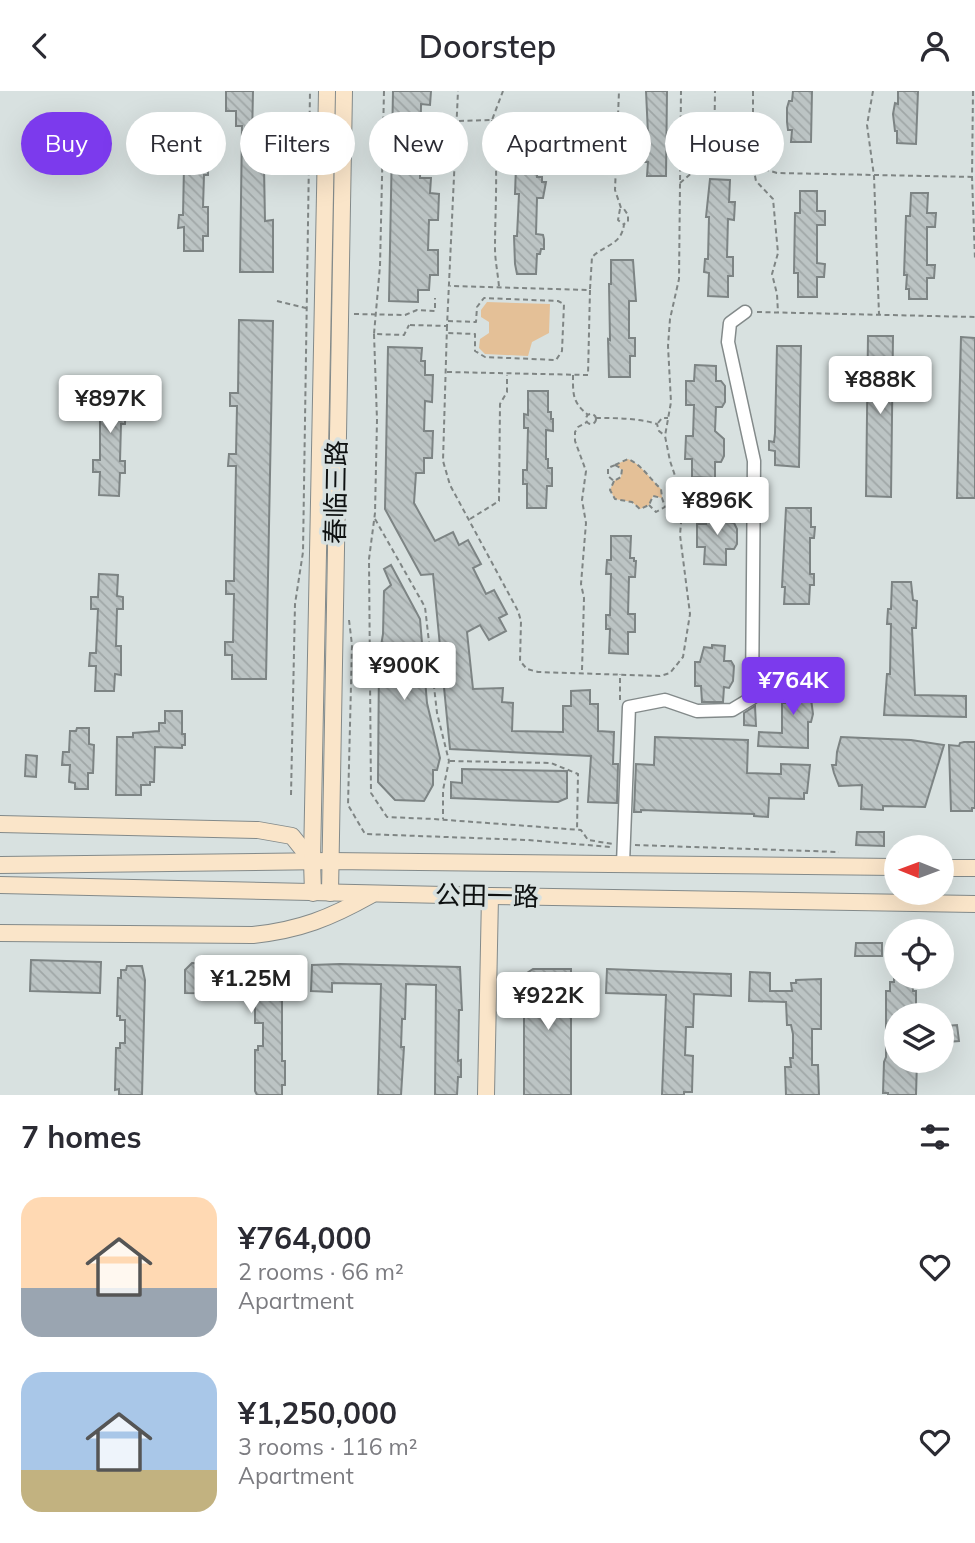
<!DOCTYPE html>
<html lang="en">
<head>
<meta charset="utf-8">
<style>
  :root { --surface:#fff; --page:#f7f7f7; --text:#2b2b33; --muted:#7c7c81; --accent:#7c3aed }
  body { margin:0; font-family:Mulish,"Noto Sans SC",sans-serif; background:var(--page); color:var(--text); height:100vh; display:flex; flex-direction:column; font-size:26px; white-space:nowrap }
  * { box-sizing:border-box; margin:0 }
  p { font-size:23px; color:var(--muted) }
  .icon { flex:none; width:38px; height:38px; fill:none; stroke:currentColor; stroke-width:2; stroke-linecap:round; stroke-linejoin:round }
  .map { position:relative; height:1004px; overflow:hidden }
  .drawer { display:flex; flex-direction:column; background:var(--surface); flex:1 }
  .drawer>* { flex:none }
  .top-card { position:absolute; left:21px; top:21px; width:934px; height:63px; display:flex; gap:14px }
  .needle { width:46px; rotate:271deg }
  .buttons { position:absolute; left:884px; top:744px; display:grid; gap:14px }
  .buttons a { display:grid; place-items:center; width:70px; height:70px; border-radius:50%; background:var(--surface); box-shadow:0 7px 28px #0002; font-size:35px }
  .price { position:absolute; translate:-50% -60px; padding:0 16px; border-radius:7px; background:#fff; color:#222; font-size:23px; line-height:46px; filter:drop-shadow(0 2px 4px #0008) }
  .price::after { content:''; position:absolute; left:50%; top:42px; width:21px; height:16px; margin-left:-10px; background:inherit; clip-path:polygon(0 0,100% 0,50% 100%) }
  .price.current { background:var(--accent); color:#fff }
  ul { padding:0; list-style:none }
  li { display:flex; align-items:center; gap:21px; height:175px; padding:0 21px }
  li span { display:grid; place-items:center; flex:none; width:196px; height:140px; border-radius:21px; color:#555 }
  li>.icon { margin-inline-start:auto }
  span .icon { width:84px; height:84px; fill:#fffc; stroke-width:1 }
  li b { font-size:30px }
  h2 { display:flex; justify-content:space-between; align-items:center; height:84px; padding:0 21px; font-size:30px }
  .chip { padding:0 24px; border-radius:32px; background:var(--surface); box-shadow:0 7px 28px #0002; font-size:24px; line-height:63px }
  .chip.current { background:var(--accent); color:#fff }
  header { display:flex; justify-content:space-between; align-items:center; height:91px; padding:0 21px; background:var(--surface); font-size:32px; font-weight:600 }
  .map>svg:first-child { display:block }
  .green { fill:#e4c097 }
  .building { fill:url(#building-back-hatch); stroke:#7d8484; stroke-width:2 }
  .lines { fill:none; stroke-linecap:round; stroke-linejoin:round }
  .street-casing { stroke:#838a8a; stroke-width:15 }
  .secondary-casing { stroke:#838a8a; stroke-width:18 }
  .path { stroke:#7f8584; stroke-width:2; stroke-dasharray:5 3.5; stroke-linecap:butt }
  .street { stroke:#fff; stroke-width:12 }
  .secondary { stroke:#fae5c9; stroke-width:16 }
  .labels { text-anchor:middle; stroke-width:7; stroke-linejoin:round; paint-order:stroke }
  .street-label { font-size:26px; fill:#0e1111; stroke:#d8e1e0 }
</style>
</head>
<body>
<header><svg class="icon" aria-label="back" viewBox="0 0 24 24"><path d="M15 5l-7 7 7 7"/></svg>Doorstep<svg class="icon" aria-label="person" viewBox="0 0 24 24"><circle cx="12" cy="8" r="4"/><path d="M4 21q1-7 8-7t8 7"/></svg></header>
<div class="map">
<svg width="975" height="1004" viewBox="0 0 975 1004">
  <defs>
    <pattern id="building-back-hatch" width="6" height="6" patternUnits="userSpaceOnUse" patternTransform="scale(1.75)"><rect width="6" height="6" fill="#bcc4c4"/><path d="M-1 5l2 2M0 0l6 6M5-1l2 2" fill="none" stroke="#a0a7a7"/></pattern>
  </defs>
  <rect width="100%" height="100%" fill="#d8e1e0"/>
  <!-- green -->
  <g class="green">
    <polygon points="487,211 550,213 549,242 532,251 528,265 485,263 479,257 480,248 489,242 489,231 481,226 481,219"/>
    <path d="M628,368C642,374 650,388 661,398L662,407L653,405L649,414L640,418L632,411L615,408L610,399L614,390L621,386L622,379L615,374Z"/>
  </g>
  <!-- building -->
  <g class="building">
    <polygon points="226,0 253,0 252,48 258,48 258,76 264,76 265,130 273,129 273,181 240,181 242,35 236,35 236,20 226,20"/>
    <polygon points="393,0 431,0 430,14 421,13 420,87 431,87 430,102 439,103 438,129 429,129 428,159 438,159 438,184 430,184 429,199 418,199 418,211 389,210"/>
    <polygon points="646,0 667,0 666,85 647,85 648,71 644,71 645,43 648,43"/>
    <polygon points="793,0 812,0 811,51 791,51 792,39 788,39 787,31 787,17 789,10 792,10"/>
    <polygon points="898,0 918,0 916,53 897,52 897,40 895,40 893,23 895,12 898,13"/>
    <polygon points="185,39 205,39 204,54 208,54 208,84 204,84 203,116 208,116 208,145 203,145 203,160 184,160 184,136 178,137 179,124 183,124 184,75 179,75 180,63 185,63"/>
    <polygon points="520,66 538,67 537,86 542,86 542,91 546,91 543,107 537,107 536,143 543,144 544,148 544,158 541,158 540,163 537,163 536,183 517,183 515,173 514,145 517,145 519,103 515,103 516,75 520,75"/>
    <polygon points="710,88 730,89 729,111 735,111 734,129 728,128 727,166 733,166 733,185 728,185 728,206 708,205 709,182 704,181 705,168 708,168 709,126 706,126"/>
    <polygon points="800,100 817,100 817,120 825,120 825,134 817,134 817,172 825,173 824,186 817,186 817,206 798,206 798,182 794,182 795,122 800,122"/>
    <polygon points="911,102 928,102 927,122 936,122 935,136 927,136 927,174 935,174 934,187 927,187 927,208 909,208 909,198 906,198 907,184 904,184 906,125 910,125"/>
    <polygon points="611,169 633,169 636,210 629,210 629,247 635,247 635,265 630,265 630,286 609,286 608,248 610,249 609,193 611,193"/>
    <polygon points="239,229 273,230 266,588 232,588 232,564 225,564 225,551 233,551 234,503 226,503 226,490 234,490 236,375 228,375 229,363 236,363 237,315 230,315 230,302 238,302"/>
    <polygon points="868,245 893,245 891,406 866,405"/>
    <polygon points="961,246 975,247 975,407 957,407"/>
    <polygon points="777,255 801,255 799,376 775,374 775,360 769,359 769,350 774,351 775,342"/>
    <polygon points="388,256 422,257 421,270 425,270 425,284 433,284 432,311 425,310 424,340 433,340 432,367 424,367 424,382 416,382 414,412 435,450 453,441 459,454 468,449 481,473 473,477 486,503 494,499 507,523 499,527 506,540 489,549 480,534 467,541 473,598 503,597 502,611 513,612 512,640 563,641 563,615 571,615 571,600 590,599 590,613 598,613 598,640 614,641 613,673 618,673 617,712 588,711 591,665 450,658 433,483 421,484 385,418"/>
    <polygon points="695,274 716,275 716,290 721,290 725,295 725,311 722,316 716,316 715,340 724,348 724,365 721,371 715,371 715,387 692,386 692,368 685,368 686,345 693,345 694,314 686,314 686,290 694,290"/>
    <polygon points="98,287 121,288 121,304 126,304 125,333 121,333 120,370 125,370 125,382 120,382 119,405 99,404 100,381 93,381 93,369 100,369 100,324 94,324 94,312 98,312"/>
    <polygon points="528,300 548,300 548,321 551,321 551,328 553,328 553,340 546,339 546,368 548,368 548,377 552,377 552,395 547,395 546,417 527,417 527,393 523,393 523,379 527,379 528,337 524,337 524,323 528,324"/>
    <polygon points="715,417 727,417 726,431 734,432 737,438 737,453 734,458 726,458 726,474 704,473 705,456 697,456 697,433 706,433 706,419 714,419"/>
    <polygon points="786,417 811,417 811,436 815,436 814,447 810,447 810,483 814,483 814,494 810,494 809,513 784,513 785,496 782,496"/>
    <polygon points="611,445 631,445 630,467 634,467 634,470 636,470 635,486 629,486 628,523 635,523 635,541 628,541 628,563 609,562 610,538 606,538 606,524 610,524 611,483 606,483 607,469 611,469"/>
    <polygon points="391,474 420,528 427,612 440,667 437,679 433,679 433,694 424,710 395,709 378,691 379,567 383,543 384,500 391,494 384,478"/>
    <polygon points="99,483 118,484 117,505 123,506 123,518 117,518 116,555 121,555 121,584 115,583 114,600 95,600 96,575 89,575 90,562 96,562 98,518 91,518 91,506 98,506"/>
    <polygon points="892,491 911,491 913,509 917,510 916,537 912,537 915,604 966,605 966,626 884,624 887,583 890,583 891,533 887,533 888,518 891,518"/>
    <polygon points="712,554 725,555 724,570 731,570 734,575 733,590 729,597 724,596 723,611 702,611 701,595 695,595 695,571 700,571 704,556 712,557"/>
    <polygon points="788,585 806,586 806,592 809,592 813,623 811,631 808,631 808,657 758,655 759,641 782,642 782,612 786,612 786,592 788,592"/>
    <polygon points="755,615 756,635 744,634 744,622"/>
    <polygon points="165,620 182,620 182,643 185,643 185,654 182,654 182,657 155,656 154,691 150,691 150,694 141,694 141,704 116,704 117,646 133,646 133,642 159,640 159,632 165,632"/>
    <polygon points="77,637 89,637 89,653 94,654 93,682 88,682 88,698 75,698 75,692 69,691 70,674 62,674 63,661 69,661 70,640 76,640"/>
    <polygon points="655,646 748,649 747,682 781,683 781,673 810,674 807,702 804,702 804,708 769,707 768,726 754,725 754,723 641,719 641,721 634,721 636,673 654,674"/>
    <polygon points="841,646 911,649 944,654 925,716 883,715 883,719 861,718 862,694 839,695 834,682 832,674 836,674 837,661"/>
    <polygon points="964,651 975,651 975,717 972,717 972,720 951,720 949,654 959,655 960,652"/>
    <polygon points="26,664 37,665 36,686 25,685"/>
    <polygon points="462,678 567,680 567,707 558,711 451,707 451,691 462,692"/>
    <polygon points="857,741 884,741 884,755 856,754"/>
    <polygon points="856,852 882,852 882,865 855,865"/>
    <polygon points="31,869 101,871 100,902 30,900"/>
    <polygon points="192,872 239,874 239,889 260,890 260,881 264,881 264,877 280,877 280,884 282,884 282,970 285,970 285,994 282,994 282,1004 257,1004 255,1000 255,959 258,959 258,955 263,955 263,932 255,932 255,903 185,902 185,879"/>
    <polygon points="340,873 460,876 462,919 459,919 458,970 461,969 461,986 458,986 457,1004 435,1004 436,894 406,893 405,928 402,928 401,956 404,956 401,1004 378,1004 381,893 332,892 332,901 311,900 312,874"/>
    <polygon points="127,875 142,875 145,889 142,1004 119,1004 119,998 115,999 116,957 120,957 120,952 125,952 125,929 120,929 120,925 117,925 118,887 121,887 121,879 126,879"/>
    <polygon points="533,878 571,878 571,1004 524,1004 524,884"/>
    <polygon points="607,878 731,883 731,905 694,903 693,936 686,936 685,964 693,965 692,1001 684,1001 684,1004 662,1004 666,904 606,902"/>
    <polygon points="750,881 770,882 770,900 792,900 791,892 796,892 796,889 821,888 821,938 812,938 812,974 818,974 819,1004 786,1004 785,976 791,976 790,967 793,967 793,943 791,934 787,934 786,911 749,910"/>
    <polygon points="894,888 912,888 913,900 916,900 916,924 896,924 896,970 917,970 916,1004 888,1004 888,1002 883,1002 884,971 886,966 886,900 890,900 890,891 894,891"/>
    <polygon points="957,934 959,950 947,951 945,935"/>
  </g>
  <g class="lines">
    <defs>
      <polyline id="street" points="623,773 629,616 665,609 697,620 732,619 752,607 754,370 728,251 730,232 745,221"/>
      <g id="secondary">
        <polyline points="0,733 258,739 292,745 312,770"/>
        <polyline points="0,774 330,770 896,776"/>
        <polyline points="942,777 975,777"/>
        <polyline points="0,794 490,805 975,813"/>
        <polyline points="313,802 312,770 327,0"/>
        <polyline points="330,802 344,0"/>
        <path d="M0,842L253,844C300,839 330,827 371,804"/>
        <polyline points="486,1004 490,805"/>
      </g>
    </defs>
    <!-- street casing -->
    <use href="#street" class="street-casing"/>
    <!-- secondary casing -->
    <use href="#secondary" class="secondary-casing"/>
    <!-- path -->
    <g class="path">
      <polyline points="384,0 380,175 374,243 404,244 409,234"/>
      <polyline points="753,0 753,75 756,90 773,108 778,162 772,183 777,203 778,222"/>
      <polyline points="873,0 867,34 874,85 879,223"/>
      <polyline points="973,0 972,86 975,168"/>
      <path d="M492,29C499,71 495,115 495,157C495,170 498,183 499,196"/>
      <polyline points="459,30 492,29 503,0"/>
      <polyline points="682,30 753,31"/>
      <polyline points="714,70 715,0"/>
      <polyline points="680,92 702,73 728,67 777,82 975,86"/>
      <polyline points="620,118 618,129 623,133"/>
      <path d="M590,198L592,166C604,154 622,154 624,133L628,131V124L624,118L621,117L615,99L619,0"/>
      <polyline points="277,210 310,218"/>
      <polyline points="757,221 975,226"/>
      <polyline points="354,223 405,224 417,219 435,220 435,207"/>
      <polyline points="448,230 476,231 477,216 484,207 558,210 564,213 562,260 556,269 485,266 475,260 475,243 448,242"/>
      <polyline points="410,234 447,235 458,0"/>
      <polyline points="447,235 443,370 450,394 518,520 521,530 520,570 527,578 538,581 660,585 670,582 683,566 690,523 680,444 683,408 670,370 665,345 671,311 668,255 670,228 679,188 681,0"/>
      <polyline points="374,243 377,329 375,422 369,468 371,702 387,726 434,728 581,739 588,749 613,753"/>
      <polyline points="447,281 588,284 590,199 450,195"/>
      <path d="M573,284C573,303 572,311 588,324"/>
      <circle cx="591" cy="328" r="5"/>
      <path d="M596,327C616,327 638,327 657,333L659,340L664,344"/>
      <polyline points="658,332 662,327 668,327"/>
      <path d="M615,374L628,368C642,374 650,388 661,398L662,406"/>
      <polygon points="615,374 622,378 621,386 614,390 608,385 608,377"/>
      <polyline points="614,390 610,399 615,408 632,411 640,418 649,414 653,405 662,407 665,416 656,421 649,414"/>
      <polyline points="375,428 425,516 437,622 449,670 443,699 443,728"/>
      <polyline points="470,428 499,410 500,313 507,301 507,284"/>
      <polyline points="349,529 352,554 348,714 365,743 528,749 610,756"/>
      <polyline points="582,579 584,507 581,493 586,432 582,409 586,380 575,350 575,341 578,336 587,331"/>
      <polyline points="620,609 620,583"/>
      <polyline points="450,670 551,672 578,683 577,739"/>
      <polyline points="291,704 295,513 303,461 310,0"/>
      <polyline points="635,754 839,761"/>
    </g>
    <!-- street -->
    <use href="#street" class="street"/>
    <!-- secondary -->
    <use href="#secondary" class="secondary"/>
  </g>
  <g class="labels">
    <!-- street labels -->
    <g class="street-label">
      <text transform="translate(336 401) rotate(-89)" y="9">春临三路</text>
      <text transform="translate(487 805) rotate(1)" y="9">公田一路</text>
    </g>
  </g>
</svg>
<div class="buttons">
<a><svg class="needle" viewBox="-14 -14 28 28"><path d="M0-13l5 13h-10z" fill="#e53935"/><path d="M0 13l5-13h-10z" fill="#7c7c81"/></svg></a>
<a><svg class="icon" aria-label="locate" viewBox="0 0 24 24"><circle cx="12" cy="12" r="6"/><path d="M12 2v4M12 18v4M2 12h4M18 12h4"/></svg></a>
<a><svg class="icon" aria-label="layers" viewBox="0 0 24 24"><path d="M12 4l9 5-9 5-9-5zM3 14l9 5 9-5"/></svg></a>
</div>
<b class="price" style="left:880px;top:325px">¥888K</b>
<b class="price" style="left:110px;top:344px">¥897K</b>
<b class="price" style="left:717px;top:446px">¥896K</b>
<b class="price" style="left:404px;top:611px">¥900K</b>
<b class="price current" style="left:793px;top:626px">¥764K</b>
<b class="price" style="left:251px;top:924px">¥1.25M</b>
<b class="price" style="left:548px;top:941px">¥922K</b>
<div class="top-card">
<a class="chip current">Buy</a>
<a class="chip">Rent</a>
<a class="chip">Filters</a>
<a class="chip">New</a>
<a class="chip">Apartment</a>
<a class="chip">House</a>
</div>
</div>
<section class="drawer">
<h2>7 homes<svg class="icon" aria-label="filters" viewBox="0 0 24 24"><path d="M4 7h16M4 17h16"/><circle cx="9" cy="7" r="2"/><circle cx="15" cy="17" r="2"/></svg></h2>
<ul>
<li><span style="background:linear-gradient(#ffd9b3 65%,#9aa5b1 0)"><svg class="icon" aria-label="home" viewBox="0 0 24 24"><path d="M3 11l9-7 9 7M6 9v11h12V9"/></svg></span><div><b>¥764,000</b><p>2 rooms · 66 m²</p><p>Apartment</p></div><svg class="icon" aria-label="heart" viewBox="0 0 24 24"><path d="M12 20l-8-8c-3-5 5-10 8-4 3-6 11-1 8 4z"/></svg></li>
<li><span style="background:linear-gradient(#a9c7e8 70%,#c2b280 0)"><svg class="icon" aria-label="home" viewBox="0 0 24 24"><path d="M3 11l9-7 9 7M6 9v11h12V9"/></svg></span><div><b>¥1,250,000</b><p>3 rooms · 116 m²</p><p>Apartment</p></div><svg class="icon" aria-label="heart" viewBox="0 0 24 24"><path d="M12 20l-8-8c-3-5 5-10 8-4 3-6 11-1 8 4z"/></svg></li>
</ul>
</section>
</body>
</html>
